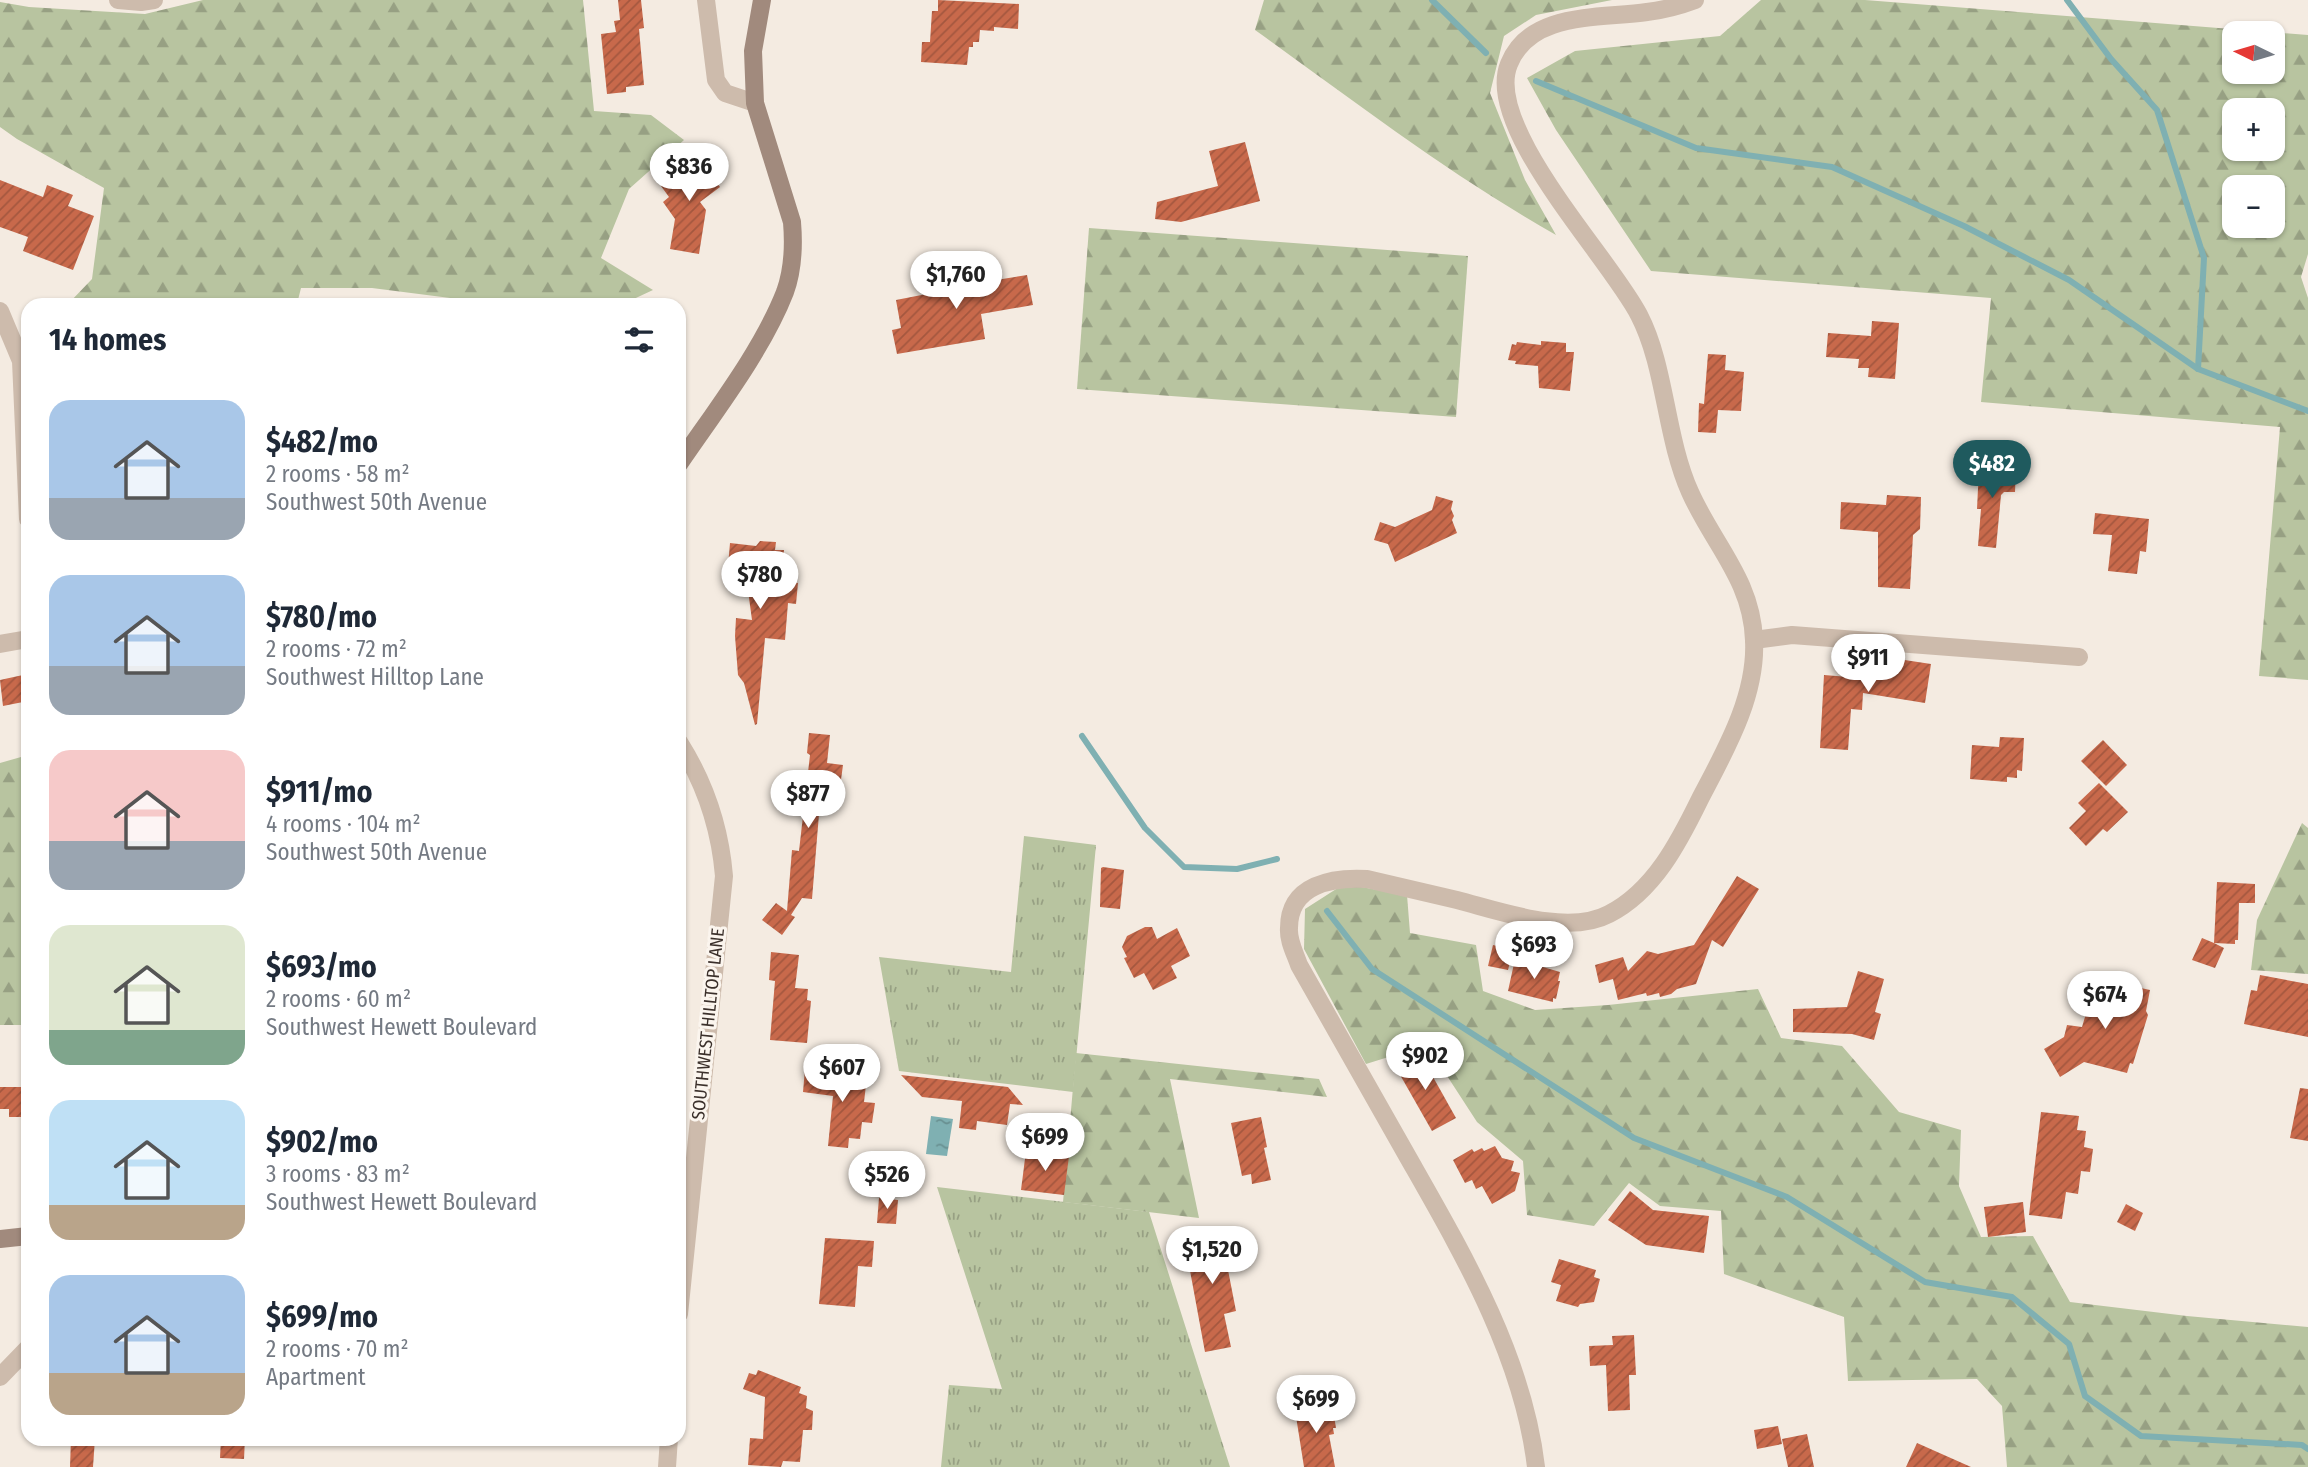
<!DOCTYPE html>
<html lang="en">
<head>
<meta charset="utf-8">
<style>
  :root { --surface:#fff; --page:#f2f2f3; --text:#1f2937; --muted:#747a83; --accent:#1f5a5e }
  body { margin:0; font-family:"Fira Sans Condensed",sans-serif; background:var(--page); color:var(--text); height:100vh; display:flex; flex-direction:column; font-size:26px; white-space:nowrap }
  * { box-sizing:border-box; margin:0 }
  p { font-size:23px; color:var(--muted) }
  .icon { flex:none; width:38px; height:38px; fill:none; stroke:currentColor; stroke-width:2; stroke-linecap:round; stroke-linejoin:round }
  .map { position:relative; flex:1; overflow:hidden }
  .sheet { position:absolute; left:21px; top:298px; width:665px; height:1148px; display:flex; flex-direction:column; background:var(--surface); border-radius:21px; box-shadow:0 2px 5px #0004 }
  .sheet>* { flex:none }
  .needle { width:46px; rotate:275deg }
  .controls { position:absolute; left:2222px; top:21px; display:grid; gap:14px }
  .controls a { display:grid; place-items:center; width:63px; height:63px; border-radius:14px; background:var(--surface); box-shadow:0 2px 5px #0004; font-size:35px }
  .price { position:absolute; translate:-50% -60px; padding:0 16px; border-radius:24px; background:#fff; color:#222; font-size:23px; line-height:46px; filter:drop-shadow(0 2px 4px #0008) }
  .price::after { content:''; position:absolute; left:50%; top:42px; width:21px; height:16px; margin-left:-10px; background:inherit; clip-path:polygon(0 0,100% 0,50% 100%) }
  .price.current { background:var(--accent); color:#fff }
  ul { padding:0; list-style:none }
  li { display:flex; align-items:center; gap:21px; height:175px; padding:0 28px }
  li span { display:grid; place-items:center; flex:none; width:196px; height:140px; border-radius:21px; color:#555 }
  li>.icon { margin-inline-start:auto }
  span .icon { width:84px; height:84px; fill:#fffc; stroke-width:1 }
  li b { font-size:30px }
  h2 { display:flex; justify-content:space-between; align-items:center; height:84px; padding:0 28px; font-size:30px }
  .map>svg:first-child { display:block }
  .grass { fill:url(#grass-tufts) }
  .forest { fill:url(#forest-firs); fill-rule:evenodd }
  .water { fill:url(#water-ripples) }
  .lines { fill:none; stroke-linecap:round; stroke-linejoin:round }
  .stream { stroke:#7fb0b2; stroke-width:6 }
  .building { fill:url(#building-hatch) }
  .street { stroke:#cdbbac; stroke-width:18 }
  .secondary { stroke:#a18a7d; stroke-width:18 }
  .labels { text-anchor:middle; stroke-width:6; stroke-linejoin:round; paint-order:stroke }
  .street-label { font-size:18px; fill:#3b302b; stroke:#fbf5ee }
</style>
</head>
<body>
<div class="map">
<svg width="2308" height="1467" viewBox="0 0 2308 1467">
  <defs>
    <pattern id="grass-tufts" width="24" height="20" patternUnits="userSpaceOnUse" patternTransform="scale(1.75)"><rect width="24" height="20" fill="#b8c4a0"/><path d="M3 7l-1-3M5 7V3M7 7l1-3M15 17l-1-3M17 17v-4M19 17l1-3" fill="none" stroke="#97a083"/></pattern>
    <pattern id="forest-firs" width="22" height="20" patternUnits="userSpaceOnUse" patternTransform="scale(1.75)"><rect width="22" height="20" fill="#b8c4a0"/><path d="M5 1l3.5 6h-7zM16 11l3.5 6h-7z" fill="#97a083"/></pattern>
    <pattern id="water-ripples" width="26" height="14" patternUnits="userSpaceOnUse" patternTransform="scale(1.75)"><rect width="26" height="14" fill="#7fb0b2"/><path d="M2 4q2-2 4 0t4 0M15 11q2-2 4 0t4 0" fill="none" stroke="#699091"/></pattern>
    <pattern id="building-hatch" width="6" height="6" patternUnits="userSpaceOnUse" patternTransform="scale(1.75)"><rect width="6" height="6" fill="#c8694b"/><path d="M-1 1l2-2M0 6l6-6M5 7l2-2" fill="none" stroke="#a4573f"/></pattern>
  </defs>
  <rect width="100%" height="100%" fill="#f4ebe1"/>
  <!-- grass -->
  <g class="grass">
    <polygon points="1024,836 1096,845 1073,1092 899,1071 879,957 1011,972"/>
    <polygon points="937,1187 1149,1212 1230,1467 941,1467 949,1385 1002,1389"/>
  </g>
  <!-- forest -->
  <g class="forest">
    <polygon points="203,0 583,0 594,111 651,115 684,140 629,189 601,258 653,290 623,304 497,304 372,288 301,288 297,304 172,304 167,299 160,304 68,304 92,279 104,188 17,139 0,127 0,2 29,7 145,14"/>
    <path d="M1264,0H1612L1536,15L1504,36L1490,93L1525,180L1556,235C1450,175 1354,101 1255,30Z"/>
    <path d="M1761,0H1865L2308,35V254L2301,277L2308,298V680L2259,676L2280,427L1981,402L1991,298L1651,271L1556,130L1527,78L1575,51L1720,36ZM2235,33H2273V72H2235ZM2235,110H2273V149H2235ZM2273,187V226H2235V187Z"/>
    <polygon points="1089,228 1468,256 1456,417 1077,389"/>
    <polygon points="28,755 28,1025 0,1025 0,763"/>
    <polygon points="2302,823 2308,828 2308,974 2251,970 2257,920"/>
    <polygon points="1344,884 1407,895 1410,933 1476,945 1483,991 1535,1010 1608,1005 1758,989 1781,1038 1842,1046 1899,1112 1961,1130 1959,1186 1981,1237 2033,1236 2070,1302 2187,1316 2308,1327 2308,1467 2007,1467 2002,1406 1977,1379 1848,1381 1844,1317 1724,1274 1721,1211 1660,1206 1629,1183 1594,1226 1527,1215 1523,1161 1477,1122 1427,1045 1366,1064 1304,949 1305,909"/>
    <polygon points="1076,1053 1319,1079 1327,1097 1170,1079 1199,1218 1063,1202"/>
  </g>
  <!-- water -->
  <polygon class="water" points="931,1116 953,1119 947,1156 926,1154"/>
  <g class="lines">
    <!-- stream -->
    <g class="stream">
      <polyline points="1432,0 1486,53"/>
      <polyline points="2067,0 2111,59 2157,110 2204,258 2198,369"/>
      <polyline points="1536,81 1696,148 1832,167 1964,226 2069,280 2198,369 2308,411"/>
      <polyline points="1082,736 1145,828 1184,867 1237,869 1277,859"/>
      <polyline points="1327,911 1372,969 1634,1138 1787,1197 1925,1282 2012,1297 2069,1344 2085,1396 2141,1436 2302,1445 2308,1449"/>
    </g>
  </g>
  <!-- building -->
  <g class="building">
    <polygon points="618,0 641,0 644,28 639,29 644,85 626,87 626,92 607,94 601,34 616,32 614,21 620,20"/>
    <polygon points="938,0 1019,4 1018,29 994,27 994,31 980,30 979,42 973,42 973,47 969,47 967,65 921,62 922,42 930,42 932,11 938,11"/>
    <polygon points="1245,142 1260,201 1181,222 1155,219 1157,202 1218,186 1209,151"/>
    <polygon points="693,151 720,187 700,202 706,210 699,254 670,249 675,219 663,202 669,197 661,186 680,172 683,159"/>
    <polygon points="0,180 43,197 47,185 73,195 68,206 94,216 73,270 23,251 28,237 0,227"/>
    <polygon points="988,270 990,281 1027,275 1033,305 981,314 985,339 897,354 892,330 901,328 896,300 942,291 940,279"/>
    <polygon points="1872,321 1899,323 1895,379 1868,377 1869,368 1858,368 1859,359 1826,357 1828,333 1871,336"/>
    <polygon points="1541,341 1566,343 1566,352 1574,352 1570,391 1539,388 1538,366 1515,364 1516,361 1508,360 1512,344 1516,345 1517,342 1541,345"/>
    <polygon points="1708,354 1726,355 1725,370 1744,372 1741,411 1718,410 1716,433 1698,432 1699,403 1704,404"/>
    <polygon points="1982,466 2016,468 2015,492 2004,492 2001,495 1996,548 1978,546 1981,509 1977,509 1979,468"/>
    <polygon points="1887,495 1921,497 1920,529 1913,535 1910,589 1878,587 1878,532 1840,529 1841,502 1886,505"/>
    <polygon points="1436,496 1453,501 1451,509 1454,516 1452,520 1457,533 1395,562 1388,544 1374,540 1380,522 1395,527 1432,510"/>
    <polygon points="2095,513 2149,519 2146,552 2140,551 2137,574 2108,571 2112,535 2093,534"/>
    <polygon points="760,541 776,542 775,550 784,550 782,581 798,583 796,604 788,603 785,640 765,638 757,724 755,725 744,683 738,675 735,636 736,618 752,620 745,568 728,566 730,543 756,546"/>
    <polygon points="1865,654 1931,664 1925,703 1863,693 1862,710 1851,709 1848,750 1820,748 1824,675 1861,678"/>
    <polygon points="23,675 28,701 3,706 0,680"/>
    <polygon points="809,733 830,735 827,763 843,765 840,787 835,786 833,803 820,802 812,899 802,898 791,915 795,917 782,935 762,920 776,903 787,911 792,850 799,851 810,755 807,753"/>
    <polygon points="2000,737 2024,738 2022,771 2017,770 2017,778 2007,777 2007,782 1970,779 1972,745 1999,747"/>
    <polygon points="2103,740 2127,765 2106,786 2081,761"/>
    <polygon points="2099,783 2128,812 2107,832 2103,829 2086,846 2069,828 2086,811 2078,803"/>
    <polygon points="1103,867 1124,870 1120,909 1100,907 1101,868"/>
    <polygon points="1737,876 1759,889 1723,947 1712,940 1696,984 1677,989 1671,994 1660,997 1659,993 1647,996 1646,993 1618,1000 1613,979 1599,983 1595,965 1623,957 1628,971 1647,951 1658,954 1694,945"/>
    <polygon points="2217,882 2255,884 2255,903 2239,903 2238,940 2235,940 2235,944 2214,943 2224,948 2215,968 2192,960 2202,938 2214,943"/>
    <polygon points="1145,927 1152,927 1157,939 1177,928 1190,956 1171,966 1177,978 1153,990 1144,973 1134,978 1124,958 1127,957 1122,947 1127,936"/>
    <polygon points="1493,945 1513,950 1508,970 1488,966"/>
    <polygon points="771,952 799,955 795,988 808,989 807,1000 811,1001 807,1043 770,1040 775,981 769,980"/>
    <polygon points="1515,959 1560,972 1558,981 1560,981 1556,999 1553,998 1553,1002 1508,991"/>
    <polygon points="1858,971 1884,979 1875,1012 1881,1014 1874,1040 1852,1034 1793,1032 1793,1009 1847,1007"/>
    <polygon points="2260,975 2308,984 2308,1037 2244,1024 2251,990 2257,991"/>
    <polygon points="2098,982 2117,988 2118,983 2150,990 2146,1011 2148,1015 2133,1064 2130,1063 2127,1073 2084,1062 2060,1077 2044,1049 2064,1037 2067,1025 2082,1027 2093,990 2095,991"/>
    <polygon points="1419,1052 1456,1118 1432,1131 1395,1066"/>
    <polygon points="805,1069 861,1075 859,1085 866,1085 864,1102 875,1103 872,1123 862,1122 860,1139 849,1138 848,1148 828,1146 833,1096 803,1092"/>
    <polygon points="901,1075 1008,1087 1023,1105 1010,1104 1007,1125 977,1121 976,1130 959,1128 962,1101 922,1097"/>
    <polygon points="0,1087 28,1087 28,1117 9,1117 9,1109 0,1109"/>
    <polygon points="2300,1088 2308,1089 2308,1141 2290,1138"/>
    <polygon points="2041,1112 2079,1116 2077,1130 2086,1131 2084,1147 2093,1149 2090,1172 2081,1171 2078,1194 2066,1192 2062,1219 2029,1215"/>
    <polygon points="1261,1117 1267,1147 1264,1148 1271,1180 1252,1184 1251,1174 1242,1176 1231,1123"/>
    <polygon points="1495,1146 1502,1158 1514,1161 1511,1171 1520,1173 1515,1191 1492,1204 1482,1186 1476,1189 1472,1180 1465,1183 1453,1160 1472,1149 1474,1152 1482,1148 1484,1151"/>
    <polygon points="1026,1151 1069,1156 1064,1195 1021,1190"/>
    <polygon points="1630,1191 1653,1210 1709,1216 1704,1253 1646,1245 1608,1220"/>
    <polygon points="879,1198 898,1200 896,1224 877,1223"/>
    <polygon points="2023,1202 2026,1232 1988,1237 1984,1207"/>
    <polygon points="2126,1204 2143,1213 2135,1231 2117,1222"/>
    <polygon points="1224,1228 1233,1269 1228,1270 1236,1311 1224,1314 1231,1347 1205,1352 1184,1238"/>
    <polygon points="825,1238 874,1241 872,1267 858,1266 855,1307 819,1304"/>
    <polygon points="1559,1259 1596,1270 1594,1277 1600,1279 1594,1302 1580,1304 1578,1307 1556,1301 1561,1285 1551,1282"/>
    <polygon points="1634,1335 1636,1375 1629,1375 1630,1410 1608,1411 1606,1365 1590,1366 1589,1346 1613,1345 1612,1336"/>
    <polygon points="758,1370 801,1387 799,1393 807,1396 806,1408 813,1411 812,1430 803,1430 800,1462 783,1461 781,1467 748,1465 750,1438 763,1439 765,1397 743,1389 749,1373 756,1375"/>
    <polygon points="1332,1404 1336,1428 1333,1428 1334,1434 1329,1435 1335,1467 1304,1467 1295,1410"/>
    <polygon points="1778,1426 1782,1444 1757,1449 1754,1430"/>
    <polygon points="1807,1434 1814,1467 1788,1467 1782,1439"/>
    <polygon points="71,1438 95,1438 93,1467 70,1467"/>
    <polygon points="221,1438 245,1438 244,1459 220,1458"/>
    <polygon points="1917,1443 1971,1467 1906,1467"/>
  </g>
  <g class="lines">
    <!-- street -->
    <g class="street">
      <polyline points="118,0 141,2 154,0"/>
      <polyline points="706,0 716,80 725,93 755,103"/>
      <polyline points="0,311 21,361 28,519"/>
      <polyline points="1754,640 1792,635 2079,657"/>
      <polyline points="0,644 28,639"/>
      <path d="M679,742C705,783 720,828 724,876L679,1314"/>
      <polyline points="0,1377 28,1348"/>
      <polyline points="667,1467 669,1438"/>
      <path d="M1536,1467C1523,1356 1463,1254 1409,1159C1373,1095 1336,1030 1299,965C1295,953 1288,941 1289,928C1289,884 1333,877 1367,879C1397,886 1427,893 1457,900C1500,911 1568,936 1609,914C1654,891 1679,842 1700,799C1725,751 1757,696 1754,640C1752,580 1713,544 1690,492C1665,436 1666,367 1639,315C1610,258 1483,127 1509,64C1530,11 1600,19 1647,12C1664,10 1679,6 1695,0"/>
    </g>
    <!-- secondary -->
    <g class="secondary">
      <path d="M679,464C715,411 762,351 785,292C793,270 794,246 792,222L755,103L753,51L762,0"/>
      <polyline points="0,1239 28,1236"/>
    </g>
  </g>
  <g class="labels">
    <!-- street labels -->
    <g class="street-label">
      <text transform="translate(708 1024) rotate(-84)" y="6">SOUTHWEST HILLTOP LANE</text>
    </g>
  </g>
</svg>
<div class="controls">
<a><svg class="needle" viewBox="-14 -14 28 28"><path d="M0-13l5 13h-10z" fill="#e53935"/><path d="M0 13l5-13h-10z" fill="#747a83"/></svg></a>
<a>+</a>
<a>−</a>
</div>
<b class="price" style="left:689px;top:203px">$836</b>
<b class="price" style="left:956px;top:311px">$1,760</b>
<b class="price current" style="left:1992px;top:500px">$482</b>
<b class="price" style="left:760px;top:611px">$780</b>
<b class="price" style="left:1868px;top:694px">$911</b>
<b class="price" style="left:808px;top:830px">$877</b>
<b class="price" style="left:1534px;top:981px">$693</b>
<b class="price" style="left:2105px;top:1031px">$674</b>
<b class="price" style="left:1425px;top:1092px">$902</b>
<b class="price" style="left:842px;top:1104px">$607</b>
<b class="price" style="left:1045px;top:1173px">$699</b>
<b class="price" style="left:887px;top:1211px">$526</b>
<b class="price" style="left:1212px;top:1286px">$1,520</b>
<b class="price" style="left:1316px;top:1435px">$699</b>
<section class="sheet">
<h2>14 homes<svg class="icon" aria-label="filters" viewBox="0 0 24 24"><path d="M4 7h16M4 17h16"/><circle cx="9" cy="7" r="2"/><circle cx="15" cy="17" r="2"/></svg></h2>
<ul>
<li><span style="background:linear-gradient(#a9c7e8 70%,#9aa5b1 0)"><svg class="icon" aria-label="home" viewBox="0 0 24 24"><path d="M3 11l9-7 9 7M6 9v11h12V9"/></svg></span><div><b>$482/mo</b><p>2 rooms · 58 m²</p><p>Southwest 50th Avenue</p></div></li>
<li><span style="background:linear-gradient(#a9c7e8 65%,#9aa5b1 0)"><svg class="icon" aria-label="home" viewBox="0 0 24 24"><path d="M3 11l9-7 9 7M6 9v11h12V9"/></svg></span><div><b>$780/mo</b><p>2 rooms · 72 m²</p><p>Southwest Hilltop Lane</p></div></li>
<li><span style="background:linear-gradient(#f6c9c9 65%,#9aa5b1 0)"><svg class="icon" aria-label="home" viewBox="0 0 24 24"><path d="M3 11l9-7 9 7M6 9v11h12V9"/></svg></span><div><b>$911/mo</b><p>4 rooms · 104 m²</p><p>Southwest 50th Avenue</p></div></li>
<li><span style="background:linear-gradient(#dfe7d0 75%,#7fa58c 0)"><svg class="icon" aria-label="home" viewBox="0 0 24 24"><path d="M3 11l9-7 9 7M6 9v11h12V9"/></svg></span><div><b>$693/mo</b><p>2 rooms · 60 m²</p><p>Southwest Hewett Boulevard</p></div></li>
<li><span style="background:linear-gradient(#bfe0f5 75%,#b9a48a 0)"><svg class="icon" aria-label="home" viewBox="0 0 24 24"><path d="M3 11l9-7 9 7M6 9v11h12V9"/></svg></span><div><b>$902/mo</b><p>3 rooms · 83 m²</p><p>Southwest Hewett Boulevard</p></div></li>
<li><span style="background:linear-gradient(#a9c7e8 70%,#b9a48a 0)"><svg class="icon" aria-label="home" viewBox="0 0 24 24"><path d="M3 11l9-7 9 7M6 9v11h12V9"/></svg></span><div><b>$699/mo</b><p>2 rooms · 70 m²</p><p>Apartment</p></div></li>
</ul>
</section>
</div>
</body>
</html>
